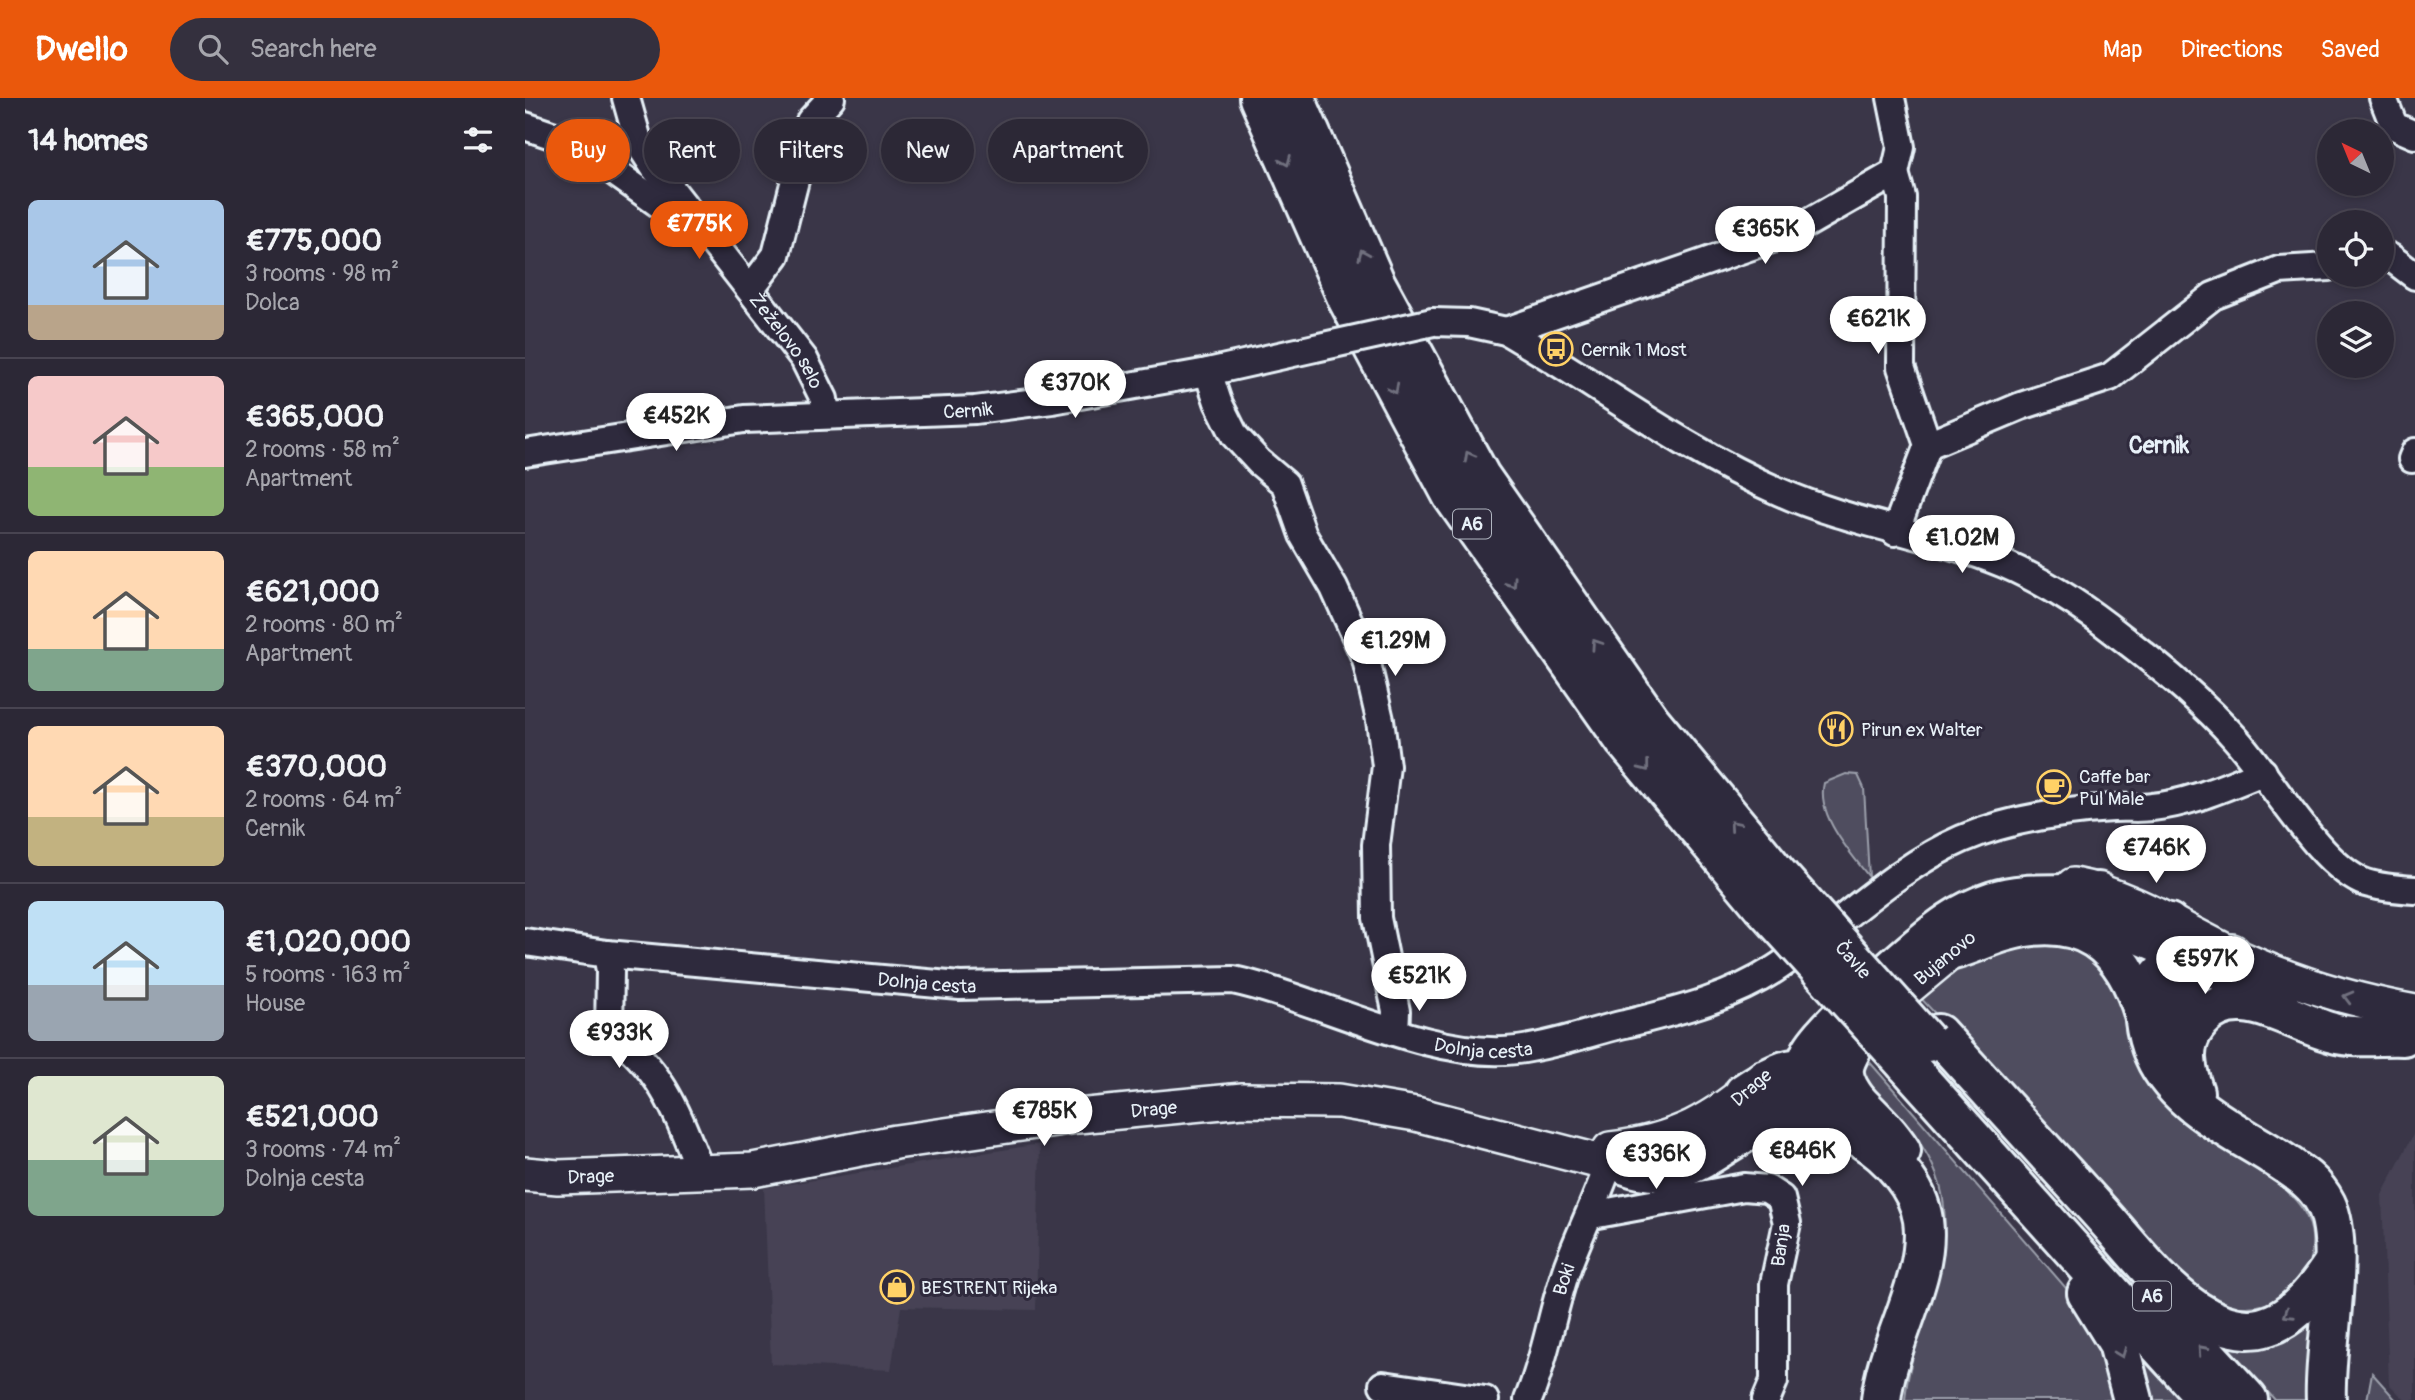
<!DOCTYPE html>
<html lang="en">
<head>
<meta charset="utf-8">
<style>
  :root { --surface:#2c2836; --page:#34303e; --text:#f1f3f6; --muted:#a6a6ad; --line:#484451; --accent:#ea580c }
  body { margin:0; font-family:Pangolin,sans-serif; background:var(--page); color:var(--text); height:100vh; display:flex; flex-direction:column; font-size:26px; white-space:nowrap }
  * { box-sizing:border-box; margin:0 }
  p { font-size:23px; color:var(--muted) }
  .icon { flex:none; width:38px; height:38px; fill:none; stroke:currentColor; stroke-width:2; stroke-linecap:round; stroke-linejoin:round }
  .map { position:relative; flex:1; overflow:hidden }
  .drawer { display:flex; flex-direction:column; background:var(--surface); width:525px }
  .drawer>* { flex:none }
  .banner { position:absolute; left:21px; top:21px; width:665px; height:63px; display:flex; gap:14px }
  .needle { width:46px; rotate:317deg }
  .buttons { position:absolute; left:1792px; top:21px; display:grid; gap:14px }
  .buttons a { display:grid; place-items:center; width:77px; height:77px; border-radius:50%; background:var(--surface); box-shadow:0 4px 10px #0003,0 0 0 2px var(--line); font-size:35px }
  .price { position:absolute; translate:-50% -60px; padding:0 16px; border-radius:24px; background:#fff; color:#222; font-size:23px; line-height:46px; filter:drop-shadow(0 2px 4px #0008) }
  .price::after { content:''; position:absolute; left:50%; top:42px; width:21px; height:16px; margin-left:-10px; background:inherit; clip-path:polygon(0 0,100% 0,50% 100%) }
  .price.on { background:var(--accent); color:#fff }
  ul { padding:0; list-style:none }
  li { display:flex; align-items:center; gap:21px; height:175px; padding:0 28px }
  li+li { border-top:2px solid var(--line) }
  li span { display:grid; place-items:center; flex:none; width:196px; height:140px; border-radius:10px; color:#555 }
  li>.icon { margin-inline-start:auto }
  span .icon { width:84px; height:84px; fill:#fffc; stroke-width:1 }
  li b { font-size:30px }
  h2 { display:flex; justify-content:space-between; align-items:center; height:84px; padding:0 28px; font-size:30px }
  .tag { padding:0 24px; border-radius:32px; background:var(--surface); box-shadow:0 4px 10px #0003,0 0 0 2px var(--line); font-size:24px; line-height:63px }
  .tag.on { background:var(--accent); color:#fff }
  header { display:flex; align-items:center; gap:42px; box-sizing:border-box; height:98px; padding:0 35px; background:var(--accent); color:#fff }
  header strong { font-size:33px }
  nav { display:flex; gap:38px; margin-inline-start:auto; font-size:24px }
  .search { width:490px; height:63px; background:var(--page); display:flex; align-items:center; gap:18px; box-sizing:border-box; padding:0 24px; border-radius:38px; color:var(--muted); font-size:26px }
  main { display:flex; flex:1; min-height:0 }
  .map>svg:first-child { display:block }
  .built { fill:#464354 }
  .green { fill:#504e5f; stroke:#9ca0ac; stroke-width:2 }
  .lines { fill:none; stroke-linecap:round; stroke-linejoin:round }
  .minor-casing { stroke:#e8f1f8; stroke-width:32 }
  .major-casing { stroke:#e8f1f8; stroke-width:38 }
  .highway-casing { stroke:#e8f1f8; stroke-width:44 }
  .minor { stroke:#2f2a3d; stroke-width:26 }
  .major { stroke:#2f2a3d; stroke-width:33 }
  .highway { stroke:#2f2a3d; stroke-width:38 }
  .minor-bridge-casing { stroke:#e8f1f8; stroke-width:32; stroke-linecap:butt }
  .highway-bridge-casing { stroke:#e8f1f8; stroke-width:44; stroke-linecap:butt }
  .minor-bridge { stroke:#2f2a3d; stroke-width:26 }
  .highway-bridge { stroke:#2f2a3d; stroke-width:38 }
  .oneway { stroke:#70707e }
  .labels { text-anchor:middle; stroke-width:6; stroke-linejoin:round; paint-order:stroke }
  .shield { fill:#2f2a3d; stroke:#b0b5c0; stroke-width:2 }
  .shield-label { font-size:18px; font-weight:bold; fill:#e8f1f8 }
  .street-label { font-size:19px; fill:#e8f1f8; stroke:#2f2a3d }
  .poi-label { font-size:19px; fill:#e8f1f8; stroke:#2f2a3d; text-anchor:start }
  .quarter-label { font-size:23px; font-weight:bold; fill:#e8f1f8; stroke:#2f2a3d }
</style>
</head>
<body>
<header>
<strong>Dwello</strong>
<div class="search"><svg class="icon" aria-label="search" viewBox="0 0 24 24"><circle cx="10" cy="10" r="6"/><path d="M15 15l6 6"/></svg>Search here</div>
<nav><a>Map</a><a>Directions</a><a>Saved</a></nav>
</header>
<main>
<section class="drawer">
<h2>14 homes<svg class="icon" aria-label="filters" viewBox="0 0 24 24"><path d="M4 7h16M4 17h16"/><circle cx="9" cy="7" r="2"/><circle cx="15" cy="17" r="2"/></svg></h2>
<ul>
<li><span style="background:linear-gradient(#a9c7e8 75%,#b9a48a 0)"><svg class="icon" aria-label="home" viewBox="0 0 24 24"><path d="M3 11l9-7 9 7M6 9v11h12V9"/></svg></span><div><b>€775,000</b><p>3 rooms · 98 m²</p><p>Dolca</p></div></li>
<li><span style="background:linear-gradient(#f6c9c9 65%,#8fb573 0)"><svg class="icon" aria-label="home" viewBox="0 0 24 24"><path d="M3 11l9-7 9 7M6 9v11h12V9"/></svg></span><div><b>€365,000</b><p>2 rooms · 58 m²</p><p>Apartment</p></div></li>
<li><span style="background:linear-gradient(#ffd9b3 70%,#7fa58c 0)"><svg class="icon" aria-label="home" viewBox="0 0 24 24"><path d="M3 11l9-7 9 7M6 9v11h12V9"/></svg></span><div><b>€621,000</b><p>2 rooms · 80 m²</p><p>Apartment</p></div></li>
<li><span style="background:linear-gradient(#ffd9b3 65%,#c2b280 0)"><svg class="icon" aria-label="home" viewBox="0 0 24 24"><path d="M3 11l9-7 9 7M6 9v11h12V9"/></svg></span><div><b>€370,000</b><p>2 rooms · 64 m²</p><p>Cernik</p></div></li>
<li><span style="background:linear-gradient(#bfe0f5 60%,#9aa5b1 0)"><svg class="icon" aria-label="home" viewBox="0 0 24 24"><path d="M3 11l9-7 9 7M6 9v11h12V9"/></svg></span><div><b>€1,020,000</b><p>5 rooms · 163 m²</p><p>House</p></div></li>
<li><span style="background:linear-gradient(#dfe7d0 60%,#7fa58c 0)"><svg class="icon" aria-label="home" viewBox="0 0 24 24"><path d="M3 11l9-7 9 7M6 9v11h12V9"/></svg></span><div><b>€521,000</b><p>3 rooms · 74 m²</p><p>Dolnja cesta</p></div></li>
</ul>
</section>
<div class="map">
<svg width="1890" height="1302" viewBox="0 0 1890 1302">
  <rect width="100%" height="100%" fill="#3a3648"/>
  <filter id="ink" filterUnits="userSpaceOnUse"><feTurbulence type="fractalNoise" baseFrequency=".0143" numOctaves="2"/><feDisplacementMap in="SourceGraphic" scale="14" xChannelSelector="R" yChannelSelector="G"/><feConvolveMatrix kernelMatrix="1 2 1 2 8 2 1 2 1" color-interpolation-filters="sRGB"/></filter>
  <g filter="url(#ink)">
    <!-- built -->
    <g class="built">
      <polygon points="1890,1033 1890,1302 1880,1302 1864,1286 1857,1097"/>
      <polygon points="515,1046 511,1212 376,1209 366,1272 246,1266 239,1090"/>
    </g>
    <!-- green -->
    <g class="green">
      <path d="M1321,676L1333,677L1339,690L1344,779C1326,755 1291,718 1299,685Z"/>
      <path d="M1536,839C1550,848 1574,858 1586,870C1592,877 1594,892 1597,900C1610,931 1620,964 1634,995C1664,1061 1815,1076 1783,1167C1778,1183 1758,1202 1742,1206C1717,1213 1697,1208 1674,1199L1391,895L1449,856Z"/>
      <path d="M1336,954L1560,1212L1594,1302H1380C1386,1230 1435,1161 1415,1087C1407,1060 1390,1035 1369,1016C1361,1008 1349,999 1342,990C1335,980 1334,965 1336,954Z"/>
      <polygon points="1794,1214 1786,1302 1750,1302 1693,1239"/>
      <polygon points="1615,1259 1656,1302 1622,1302"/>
      <polygon points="1847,1275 1871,1302 1842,1302"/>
    </g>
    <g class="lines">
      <defs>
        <g id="minor">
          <path id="s1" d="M101,0L114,46L129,69L279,261L299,301L301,317"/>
          <polyline points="1858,0 1869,28 1890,37"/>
          <polyline points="0,28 47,44 165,128"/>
          <polyline points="1857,161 1865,159 1890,178"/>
          <polyline points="226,190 251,157 285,23 306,0"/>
          <path d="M908,224L944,225L981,233C1072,286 1158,352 1255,394C1327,426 1407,436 1479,466C1521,484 1560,510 1595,538C1636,569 1676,602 1710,640C1744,677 1796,770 1841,785C1857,790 1874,791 1890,792"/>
          <polyline points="981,233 1267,134 1370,75 1376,49 1366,0"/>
          <polyline points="683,274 693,304 710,338 734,364 760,386 778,437 809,490 841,561 855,622 861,668 851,747 852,820 871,913 870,934"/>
          <polyline points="1403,347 1496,308 1585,279 1688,198 1754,172 1804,169"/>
          <path id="s2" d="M0,355L219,321L450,312L527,302L683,274L790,250"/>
          <polyline points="1887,361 1890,354"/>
          <polyline points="1370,434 1403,347 1376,269 1377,99 1370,75"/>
          <path id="s3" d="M0,844L82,856L435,888L708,882C793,900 906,963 992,952C1028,948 1064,934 1100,926C1152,913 1204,901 1250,871C1312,830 1368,771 1437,741C1484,721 1537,713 1588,710C1601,709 1614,711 1627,709C1666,705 1702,688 1738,674"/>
          <path d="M82,856L85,873L84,933C138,971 153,1017 176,1074"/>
          <polyline points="1067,1117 1219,1089 1242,1091 1256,1100 1262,1125 1249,1186 1249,1283 1241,1302"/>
          <polyline points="858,1287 960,1302"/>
          <path id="s4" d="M1003,1302C1022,1256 1027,1211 1043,1167C1056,1133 1072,1100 1084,1066"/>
        </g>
        <g id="major">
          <path d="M1548,787C1603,797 1652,829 1701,853C1761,883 1825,902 1890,914"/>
          <path d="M1541,817C1619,831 1684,875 1756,903"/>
          <path id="s5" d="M1348,919L1449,835"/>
          <polyline points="1213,1031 1293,965"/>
          <path d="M1085,1051C1151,1043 1188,1023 1238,979"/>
          <path id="s6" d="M0,1076L33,1079L228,1072L371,1044L552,1018L718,1002L814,1003L891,1016L1084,1066H1126"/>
        </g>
        <g id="highway">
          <polyline points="734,0 823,202 927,397 1100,643 1236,806"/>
          <polyline points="770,0 850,184 955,378 1125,622 1254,778"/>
          <path d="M1644,825C1691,883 1643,895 1647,954"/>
          <path d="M1428,852C1446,847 1462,839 1479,834C1556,811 1599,847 1620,919"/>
          <path d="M1706,856C1685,855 1669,853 1650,865C1631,875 1623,893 1620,913C1619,926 1622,937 1626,949C1644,1002 1702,1029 1747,1057C1768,1071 1789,1082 1801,1106C1822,1149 1798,1250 1801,1302"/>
          <path d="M1413,936C1466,994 1519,1052 1571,1110C1603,1145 1633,1187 1672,1213C1686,1223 1705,1230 1722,1231C1761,1232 1789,1195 1808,1166"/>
          <polyline points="1380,965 1683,1302"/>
          <path d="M1669,994C1661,972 1655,949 1671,928C1707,878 1763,923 1808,935C1829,941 1856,937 1878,938"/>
          <path d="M1219,995C1270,961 1289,960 1333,1004C1348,1019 1364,1034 1376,1053"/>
          <path d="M1333,1004C1305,967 1325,962 1337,929"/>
          <path d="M1101,1067C1170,1093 1198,1031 1256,1021C1274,1018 1293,1022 1310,1026"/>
          <polyline points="1562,1195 1593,1245 1608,1302"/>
          <polyline points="1632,1203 1723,1302"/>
          <path d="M1356,1302C1362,1243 1406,1180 1398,1122C1393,1088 1364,1057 1336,1040C1316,1028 1299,1021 1288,1000C1280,986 1279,968 1286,954C1299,928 1398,842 1425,824C1438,815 1453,808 1468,803C1503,792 1538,799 1573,794"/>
        </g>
      </defs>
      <!-- minor casing -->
      <use href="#minor" class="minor-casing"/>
      <!-- major casing -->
      <use href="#major" class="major-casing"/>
      <!-- highway casing -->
      <use href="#highway" class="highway-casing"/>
      <!-- minor -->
      <use href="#minor" class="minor"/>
      <!-- major -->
      <use href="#major" class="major"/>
      <!-- highway -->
      <use href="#highway" class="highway"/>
      <defs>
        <polyline id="minor-bridge" points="790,250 908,224"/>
        <g id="highway-bridge">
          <path id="s7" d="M1254,778L1402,944"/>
          <polyline points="1236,806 1380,965"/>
        </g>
      </defs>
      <!-- minor-bridge casing -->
      <use href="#minor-bridge" class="minor-bridge-casing"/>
      <!-- highway-bridge casing -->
      <use href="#highway-bridge" class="highway-bridge-casing"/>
      <!-- minor-bridge -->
      <use href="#minor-bridge" class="minor-bridge"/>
      <!-- highway-bridge -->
      <use href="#highway-bridge" class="highway-bridge"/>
    </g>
    <!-- one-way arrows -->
    <defs><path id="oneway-chevron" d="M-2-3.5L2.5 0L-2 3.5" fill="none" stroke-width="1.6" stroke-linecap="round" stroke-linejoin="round" transform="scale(1.75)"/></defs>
    <g class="oneway">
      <use href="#oneway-chevron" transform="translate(761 63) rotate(67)"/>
      <use href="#oneway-chevron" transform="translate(838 156) rotate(-114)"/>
      <use href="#oneway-chevron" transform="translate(869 291) rotate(62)"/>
      <use href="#oneway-chevron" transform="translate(944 358) rotate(-119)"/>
      <use href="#oneway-chevron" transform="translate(987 485) rotate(56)"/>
      <use href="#oneway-chevron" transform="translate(1071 546) rotate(-124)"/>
      <use href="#oneway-chevron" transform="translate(1120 669) rotate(52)"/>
      <use href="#oneway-chevron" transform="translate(1209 727) rotate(-131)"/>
      <use href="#oneway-chevron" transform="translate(1823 899) rotate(-165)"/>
      <use href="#oneway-chevron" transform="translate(1763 1216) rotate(147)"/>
      <use href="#oneway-chevron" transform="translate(1677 1252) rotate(-132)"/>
      <use href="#oneway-chevron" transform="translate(1596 1255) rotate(69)"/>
    </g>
  </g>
  <!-- icons -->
  <defs>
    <symbol id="bus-ring" viewBox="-11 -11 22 22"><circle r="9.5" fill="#2f2a3d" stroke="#ffd166" stroke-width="1.5"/><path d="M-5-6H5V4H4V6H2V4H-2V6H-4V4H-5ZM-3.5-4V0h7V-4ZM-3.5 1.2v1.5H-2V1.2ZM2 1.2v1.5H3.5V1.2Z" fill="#ffd166"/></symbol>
    <symbol id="restaurant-ring" viewBox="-11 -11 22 22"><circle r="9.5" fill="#2f2a3d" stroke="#ffd166" stroke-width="1.5"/><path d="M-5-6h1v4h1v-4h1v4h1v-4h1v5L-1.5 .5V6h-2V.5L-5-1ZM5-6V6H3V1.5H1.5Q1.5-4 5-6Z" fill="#ffd166"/></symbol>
    <symbol id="cafe-ring" viewBox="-11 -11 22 22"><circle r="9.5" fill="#2f2a3d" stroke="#ffd166" stroke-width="1.5"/><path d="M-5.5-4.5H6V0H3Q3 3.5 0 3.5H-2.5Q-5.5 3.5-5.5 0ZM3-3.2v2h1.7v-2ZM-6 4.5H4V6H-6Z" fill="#ffd166"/></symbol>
    <symbol id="shop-ring" viewBox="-11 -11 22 22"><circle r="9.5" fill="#2f2a3d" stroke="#ffd166" stroke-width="1.5"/><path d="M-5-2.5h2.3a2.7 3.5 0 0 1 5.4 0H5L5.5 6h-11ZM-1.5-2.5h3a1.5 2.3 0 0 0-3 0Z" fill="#ffd166"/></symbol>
  </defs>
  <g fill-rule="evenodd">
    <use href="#bus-ring" x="1012" y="232" width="38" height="38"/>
    <use href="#restaurant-ring" x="1292" y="612" width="38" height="38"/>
    <use href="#cafe-ring" x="1510" y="670" width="38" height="38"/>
    <use href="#shop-ring" x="353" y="1170" width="38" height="38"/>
  </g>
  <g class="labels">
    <!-- shield labels -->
    <g class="shield">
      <rect x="928" y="411.5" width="38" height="29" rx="5"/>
      <rect x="1608" y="1183.5" width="38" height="29" rx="5"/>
    </g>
    <g class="shield-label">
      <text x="947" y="432">A6</text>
      <text x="1627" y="1204">A6</text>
    </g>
    <!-- street labels -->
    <g class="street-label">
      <text dy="7" stroke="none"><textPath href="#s1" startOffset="294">Žeželovo selo</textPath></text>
      <text dy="7" stroke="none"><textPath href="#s2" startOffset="446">Cernik</textPath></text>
      <text dy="7" stroke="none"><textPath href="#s5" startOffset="93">Bujanovo</textPath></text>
      <text dy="7" stroke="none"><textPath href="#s7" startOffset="112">Čavle</textPath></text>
      <text dy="7" stroke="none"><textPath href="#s3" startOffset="404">Dolnja cesta</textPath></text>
      <text dy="7" stroke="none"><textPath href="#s3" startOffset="971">Dolnja cesta</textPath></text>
      <text transform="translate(1226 989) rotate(-41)" y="7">Drage</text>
      <text dy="7" stroke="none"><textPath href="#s6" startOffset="634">Drage</textPath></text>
      <text dy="7" stroke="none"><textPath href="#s6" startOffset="66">Drage</textPath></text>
      <text transform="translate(1255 1147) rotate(-82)" y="7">Banja</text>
      <text dy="7" stroke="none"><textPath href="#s4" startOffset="126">Boki</textPath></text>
    </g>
    <!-- poi labels -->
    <g class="poi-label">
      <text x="1056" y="258">Cernik 1 Most</text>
      <text x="1336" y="638">Pirun ex Walter</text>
      <text x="1554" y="685">Caffe bar<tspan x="1554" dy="22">Pul Male</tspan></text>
      <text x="396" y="1196">BESTRENT Rijeka</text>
    </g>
    <!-- quarter labels -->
    <g class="quarter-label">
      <text x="1634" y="355">Cernik</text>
    </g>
  </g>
</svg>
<div class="buttons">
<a><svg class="needle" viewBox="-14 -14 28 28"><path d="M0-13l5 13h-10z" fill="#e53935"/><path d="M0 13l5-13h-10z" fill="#a6a6ad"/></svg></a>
<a><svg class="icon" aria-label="locate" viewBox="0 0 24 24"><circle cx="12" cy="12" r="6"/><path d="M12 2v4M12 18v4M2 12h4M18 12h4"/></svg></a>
<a><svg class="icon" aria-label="layers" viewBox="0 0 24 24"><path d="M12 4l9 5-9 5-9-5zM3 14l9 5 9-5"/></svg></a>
</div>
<b class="price on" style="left:174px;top:163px">€775K</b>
<b class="price" style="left:1240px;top:168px">€365K</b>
<b class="price" style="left:1353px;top:258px">€621K</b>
<b class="price" style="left:550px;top:322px">€370K</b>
<b class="price" style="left:151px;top:355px">€452K</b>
<b class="price" style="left:1437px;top:477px">€1.02M</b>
<b class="price" style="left:870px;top:580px">€1.29M</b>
<b class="price" style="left:1631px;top:787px">€746K</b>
<b class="price" style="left:1680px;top:898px">€597K</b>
<b class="price" style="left:894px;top:915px">€521K</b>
<b class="price" style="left:94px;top:972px">€933K</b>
<b class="price" style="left:519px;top:1050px">€785K</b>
<b class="price" style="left:1277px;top:1090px">€846K</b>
<b class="price" style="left:1131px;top:1093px">€336K</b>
<div class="banner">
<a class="tag on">Buy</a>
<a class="tag">Rent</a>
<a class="tag">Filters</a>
<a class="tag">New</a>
<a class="tag">Apartment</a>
</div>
</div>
</main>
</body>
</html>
